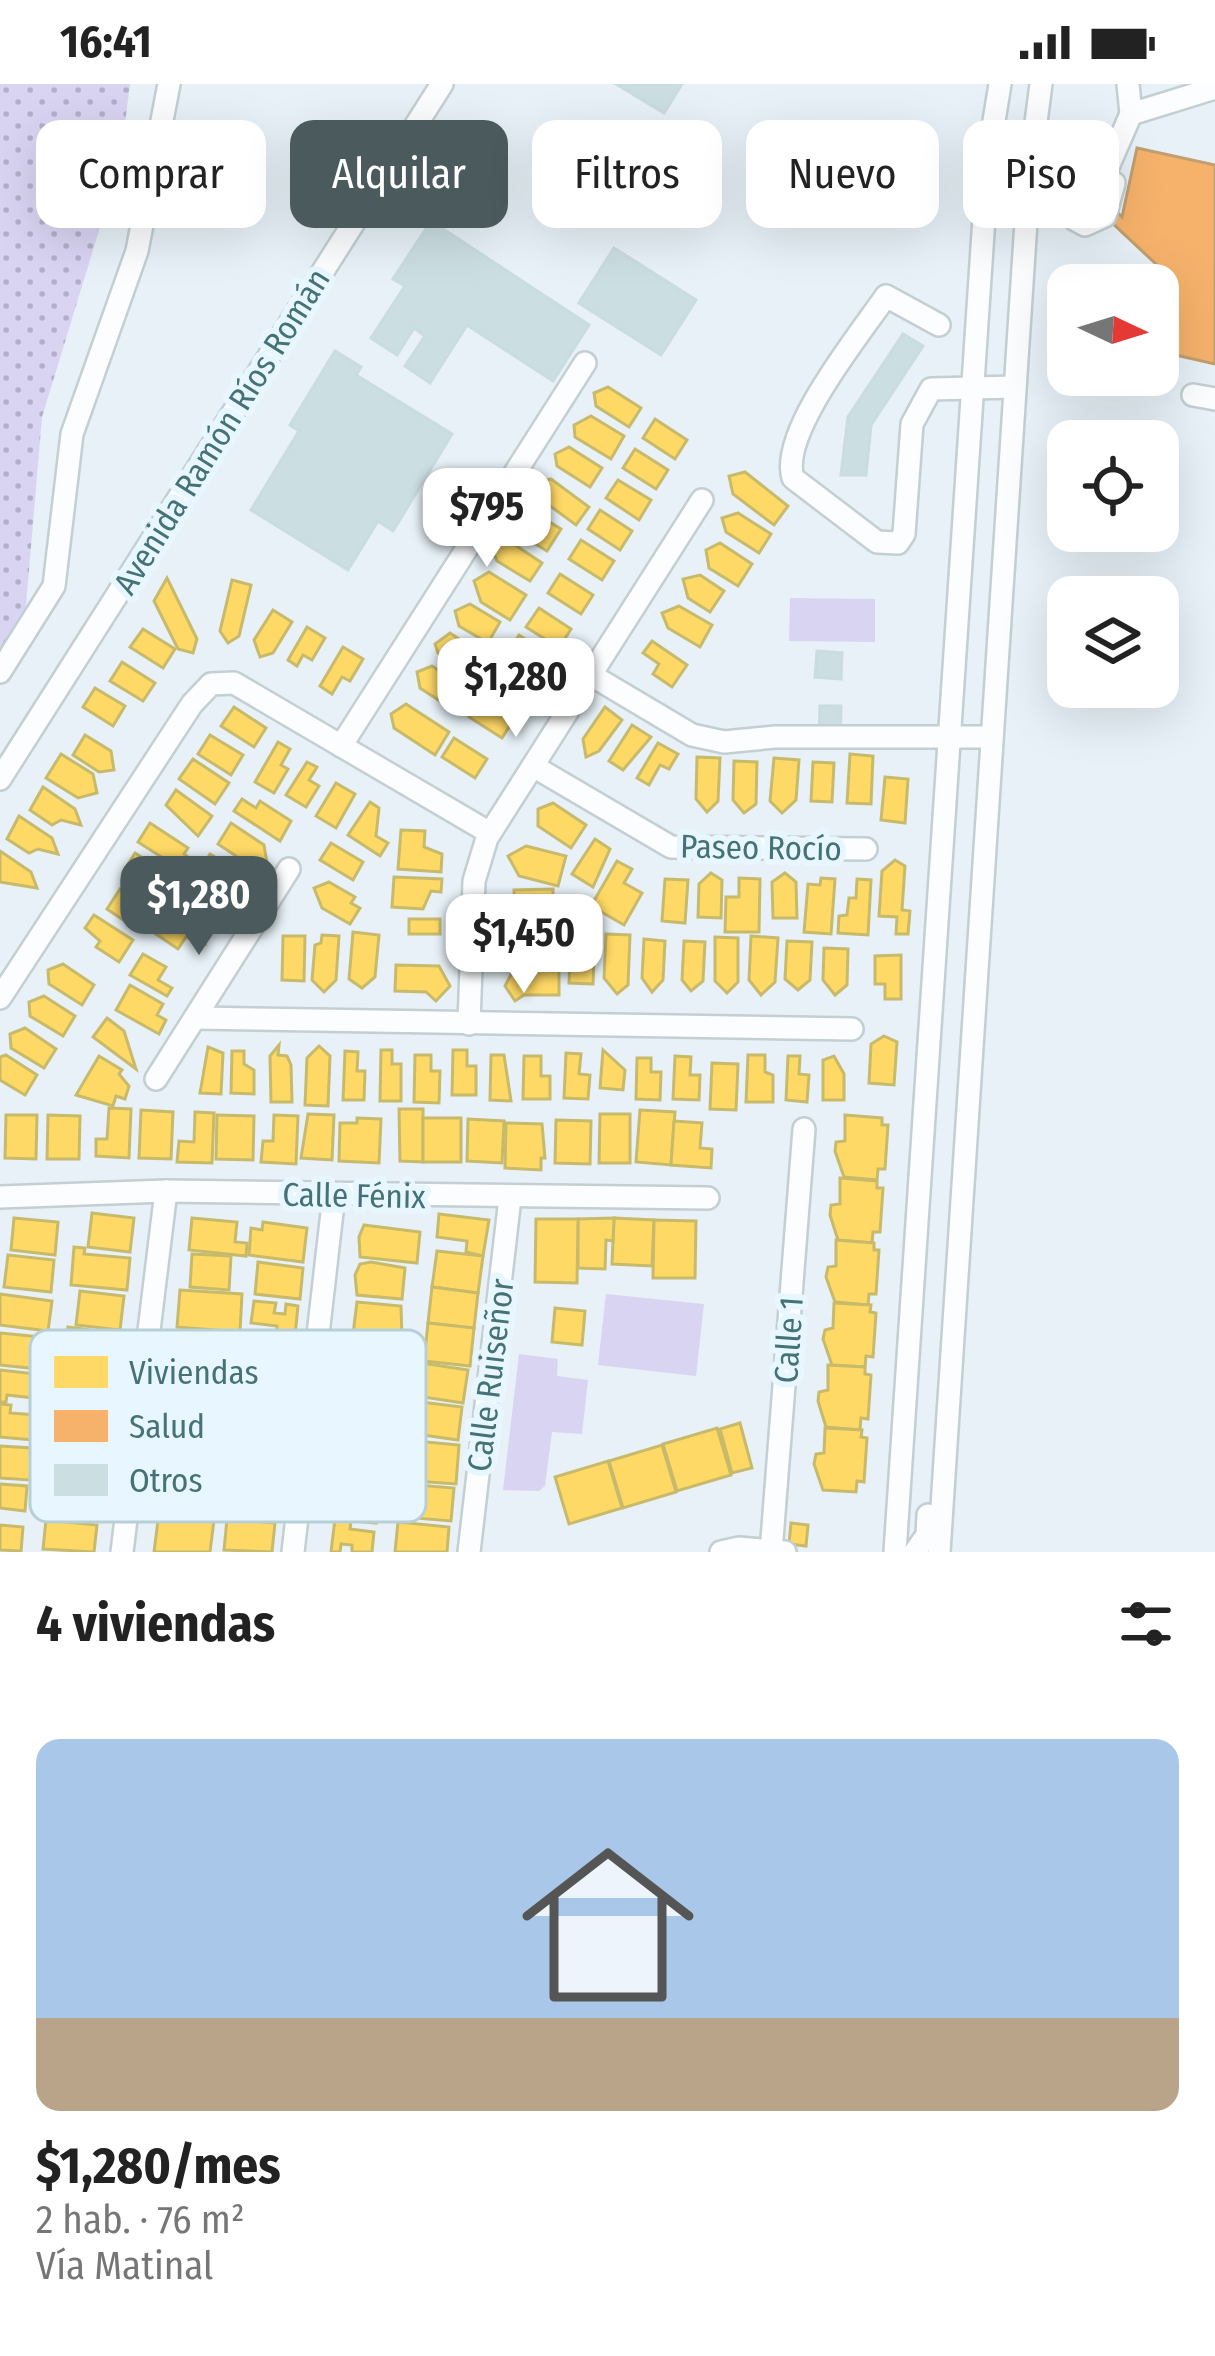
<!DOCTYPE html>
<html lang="es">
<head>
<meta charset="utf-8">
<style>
  :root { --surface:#fff; --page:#f6f6f6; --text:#222; --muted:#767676; --accent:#4b5a5c }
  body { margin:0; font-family:"Fira Sans Condensed",sans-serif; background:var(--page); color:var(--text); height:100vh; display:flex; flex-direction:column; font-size:45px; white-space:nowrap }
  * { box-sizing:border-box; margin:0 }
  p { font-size:39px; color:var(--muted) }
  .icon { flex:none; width:66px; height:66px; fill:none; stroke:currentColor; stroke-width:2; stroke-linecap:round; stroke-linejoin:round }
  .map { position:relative; height:1468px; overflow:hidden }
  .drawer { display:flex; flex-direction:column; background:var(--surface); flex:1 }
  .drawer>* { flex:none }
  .top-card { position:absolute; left:36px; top:36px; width:1143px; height:108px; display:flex; gap:24px }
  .needle { width:78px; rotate:94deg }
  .tools { position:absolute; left:1047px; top:180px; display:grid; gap:24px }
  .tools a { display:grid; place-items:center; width:132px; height:132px; border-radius:24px; background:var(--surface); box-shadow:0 12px 48px #0002; font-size:60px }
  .price { position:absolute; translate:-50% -102px; padding:0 27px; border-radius:24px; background:#fff; color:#222; font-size:39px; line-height:78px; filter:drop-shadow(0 3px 6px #0008) }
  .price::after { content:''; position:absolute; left:50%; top:72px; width:36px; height:27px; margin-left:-18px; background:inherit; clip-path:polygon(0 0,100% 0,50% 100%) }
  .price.on { background:var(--accent); color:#fff }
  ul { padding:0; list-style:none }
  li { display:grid; align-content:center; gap:24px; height:636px; padding:0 36px }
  li span { display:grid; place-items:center; height:372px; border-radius:24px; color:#555 }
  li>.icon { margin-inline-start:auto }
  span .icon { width:216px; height:216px; fill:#fffc; stroke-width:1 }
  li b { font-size:51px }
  h2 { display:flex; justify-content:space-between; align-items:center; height:144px; padding:0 36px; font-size:51px }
  .chip { padding:0 42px; border-radius:24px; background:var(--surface); box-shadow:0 12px 48px #0002; font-size:42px; line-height:108px }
  .chip.on { background:var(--accent); color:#fff }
  .status { display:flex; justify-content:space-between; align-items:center; height:84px; padding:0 60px; background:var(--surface); direction:ltr }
  .status svg { height:33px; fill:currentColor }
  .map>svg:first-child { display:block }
  .grass { fill:url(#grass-dots) }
  .park { fill:#d9d4f2 }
  .homes { fill:#ffd966; stroke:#c7ba6b; stroke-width:3 }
  .health { fill:#f6b26b; stroke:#c19f6f; stroke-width:3 }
  .building { fill:#cbdee2; stroke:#c9dce0; stroke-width:3 }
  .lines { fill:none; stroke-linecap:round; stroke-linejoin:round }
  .minor-casing { stroke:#c3cfd3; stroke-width:26 }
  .minor { stroke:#fbfdfe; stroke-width:21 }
  .labels { text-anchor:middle; stroke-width:12; stroke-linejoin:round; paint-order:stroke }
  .street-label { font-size:33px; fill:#457277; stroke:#e8f7ff }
  .key { fill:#e8f7ff; stroke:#b7cfd6; stroke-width:3 }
  .key-label { font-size:33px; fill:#457277 }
</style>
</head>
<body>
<div class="status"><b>16:41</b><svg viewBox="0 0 49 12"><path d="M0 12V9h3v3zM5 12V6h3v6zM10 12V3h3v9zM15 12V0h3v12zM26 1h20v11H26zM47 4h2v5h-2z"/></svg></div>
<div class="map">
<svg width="1215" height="1468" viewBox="0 0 1215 1468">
  <defs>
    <pattern id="grass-dots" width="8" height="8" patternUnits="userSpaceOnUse" patternTransform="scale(3)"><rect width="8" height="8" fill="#d9d4f2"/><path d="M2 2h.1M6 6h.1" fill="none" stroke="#b2b0c9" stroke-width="1.8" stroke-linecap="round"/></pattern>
  </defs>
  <rect width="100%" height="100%" fill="#e7f1f7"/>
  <!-- grass -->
  <polygon class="grass" points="0,0 130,0 120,78 42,333 24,545 0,582"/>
  <!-- park -->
  <g class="park">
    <polygon points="790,514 875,515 875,558 789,557"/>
    <polygon points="606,1210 704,1220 696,1292 598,1281"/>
    <polygon points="519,1270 558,1275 557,1292 588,1296 582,1350 552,1348 545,1402 539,1407 503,1406"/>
  </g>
  <!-- homes -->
  <g class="homes">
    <polygon points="608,303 641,324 629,343 596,322 594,309"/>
    <polygon points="591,332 624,352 611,375 575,353 574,341"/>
    <polygon points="655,335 687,356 675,375 643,354"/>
    <polygon points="569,363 602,384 590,403 557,382 555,370"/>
    <polygon points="635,365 668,386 656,405 623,384"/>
    <polygon points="745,388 788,422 774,441 733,410 729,392"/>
    <polygon points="551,395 589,423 576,441 538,413 535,399"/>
    <polygon points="618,396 651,416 639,436 606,414"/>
    <polygon points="530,426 561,445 547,467 516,448 516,433"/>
    <polygon points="600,426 632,447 620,466 588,445"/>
    <polygon points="738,429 771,450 759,469 726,448 722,434"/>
    <polygon points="581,456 614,477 602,496 569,475"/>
    <polygon points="509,457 542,479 530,497 497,477 492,465"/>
    <polygon points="720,459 752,480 738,502 709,484 706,466"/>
    <polygon points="489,488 526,511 510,536 481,518 474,497"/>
    <polygon points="560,490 593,511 581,530 548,509"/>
    <polygon points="700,491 724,507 710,528 688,514 683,495"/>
    <polygon points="167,494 197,555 193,569 178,565 154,517"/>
    <polygon points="232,496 251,501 239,552 228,559 220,547"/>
    <polygon points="470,520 500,538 488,559 459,542 455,527"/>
    <polygon points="679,522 712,541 700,563 668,544 662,529"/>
    <polygon points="539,524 571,545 559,564 526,543"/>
    <polygon points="273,526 292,538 273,569 260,573 254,556"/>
    <polygon points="307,543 325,554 312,576 303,571 297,582 288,576"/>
    <polygon points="143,545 175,565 163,584 130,563"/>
    <polygon points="450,549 483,571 470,590 438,569 435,560"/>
    <polygon points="519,551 551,572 539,591 507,570"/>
    <polygon points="652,557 687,581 672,603 653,590 659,580 643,569"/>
    <polygon points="343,563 363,575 350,597 342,593 332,610 320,602"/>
    <polygon points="122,578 155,599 143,617 110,597"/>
    <polygon points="432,582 474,610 460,630 420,604 417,588"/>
    <polygon points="501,582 534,603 522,622 489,601"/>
    <polygon points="95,604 125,622 113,642 83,623"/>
    <polygon points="481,614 514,635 502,654 469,633"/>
    <polygon points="406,620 449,648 435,671 394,644 391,630"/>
    <polygon points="234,623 266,644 254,663 221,642"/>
    <polygon points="605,623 622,636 599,667 586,673 583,655"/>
    <polygon points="632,641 651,653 623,686 609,677"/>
    <polygon points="85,651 111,667 114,686 99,688 73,671"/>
    <polygon points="210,651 243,671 231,691 198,670"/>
    <polygon points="454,654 487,675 475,694 442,673"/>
    <polygon points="278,658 290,665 281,681 288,685 274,709 255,698"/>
    <polygon points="658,659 678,670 669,685 660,681 649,701 637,694"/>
    <polygon points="61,670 93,690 97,709 78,714 46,694"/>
    <polygon points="850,670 873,672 871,720 847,719"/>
    <polygon points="697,673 720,674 718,717 707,728 696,715"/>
    <polygon points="774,674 799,676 796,716 782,729 770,717"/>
    <polygon points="193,675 229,699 215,720 179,695"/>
    <polygon points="734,677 757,678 756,720 744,729 733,716"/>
    <polygon points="307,678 317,683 309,696 319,702 306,723 286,711"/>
    <polygon points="813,678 834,679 832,718 811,717"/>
    <polygon points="885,693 908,695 905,739 881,736"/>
    <polygon points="336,699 355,710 336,744 316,732"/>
    <polygon points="43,703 75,725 81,741 61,736 52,741 30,726"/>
    <polygon points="176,706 212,732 198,752 166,721"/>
    <polygon points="242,715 256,724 260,717 291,737 280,757 234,727"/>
    <polygon points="370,718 379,724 376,752 388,759 380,772 348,751"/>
    <polygon points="553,719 586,741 571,764 538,742 538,725"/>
    <polygon points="19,732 52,754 58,770 38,765 29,769 7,755"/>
    <polygon points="150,739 188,764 184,770 192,776 185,788 138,758"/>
    <polygon points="231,739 264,761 267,779 251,782 218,760"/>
    <polygon points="401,746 425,747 424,763 442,770 441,788 398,785"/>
    <polygon points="595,755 610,765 593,803 572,790"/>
    <polygon points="331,759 363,778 353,796 320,776"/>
    <polygon points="526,762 566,772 558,802 519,792 508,772"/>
    <polygon points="0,767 31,788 37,804 0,798"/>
    <polygon points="135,769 168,790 156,809 123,788"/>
    <polygon points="210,770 241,789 247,805 233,810 199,789"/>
    <polygon points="895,776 905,782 902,826 910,827 908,850 896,850 897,833 879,832 882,787"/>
    <polygon points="617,777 632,785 624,799 642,809 624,841 591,822"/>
    <polygon points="711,789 722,796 721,834 698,833 699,800"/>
    <polygon points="785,789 796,798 797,834 773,834 772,798"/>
    <polygon points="394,793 442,795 441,808 431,807 423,825 392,823"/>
    <polygon points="739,794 760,795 759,848 725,848 726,813 739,813"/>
    <polygon points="821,794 835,795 831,850 804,848 808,800 820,801"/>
    <polygon points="665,795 688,796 685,839 662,837"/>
    <polygon points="857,795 871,796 868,851 838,849 839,832 847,831 849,814 856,814"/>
    <polygon points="329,798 355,813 351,819 360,824 350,840 322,824 314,804"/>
    <polygon points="194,800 222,820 229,840 209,842 180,821"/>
    <polygon points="120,805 148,824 135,844 107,825"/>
    <polygon points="553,805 553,827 515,829 514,806"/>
    <polygon points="170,829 203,851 205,860 186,853 178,865 156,850"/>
    <polygon points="94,831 133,856 119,878 96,863 100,857 85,844"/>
    <rect x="409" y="835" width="31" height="15"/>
    <polygon points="519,840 555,842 554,868 520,867 506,854"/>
    <polygon points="353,848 379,851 375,893 362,904 349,895"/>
    <polygon points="571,848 595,849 593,900 569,899"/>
    <polygon points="606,850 630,851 628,901 617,910 604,894"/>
    <polygon points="322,851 339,852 336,896 324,908 312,896 315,861 321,859"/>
    <polygon points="283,852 305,852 304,897 282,896"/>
    <polygon points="751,852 778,854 775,898 761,911 749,896"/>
    <polygon points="715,853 738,854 738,898 727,909 715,897"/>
    <polygon points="644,855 665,857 663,896 652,908 642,894"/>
    <polygon points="684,857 705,858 703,897 691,907 682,896"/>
    <polygon points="787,857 812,858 810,896 798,906 785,895"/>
    <polygon points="824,864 848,865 847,901 835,911 823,896"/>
    <polygon points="143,870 166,883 158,896 172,904 167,912 130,891"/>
    <polygon points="901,871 901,915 885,915 885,900 875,900 875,872"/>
    <polygon points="63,880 94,901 82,921 49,900 48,886"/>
    <polygon points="396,881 439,882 450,902 436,917 426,908 395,907"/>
    <polygon points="515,883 559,883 559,911 524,911 515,917 505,902"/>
    <polygon points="130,901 163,920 157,931 166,936 159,950 116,926"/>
    <polygon points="44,912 75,932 63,952 30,932 29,918"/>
    <polygon points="107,934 124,947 136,985 93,953"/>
    <polygon points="25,944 56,965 44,984 11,964 10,950"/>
    <polygon points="884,952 897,958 894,1001 869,999 871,960"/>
    <polygon points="279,961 278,971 287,972 291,981 292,1018 271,1018 270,972"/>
    <polygon points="319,962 330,972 328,1022 305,1021 307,974"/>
    <polygon points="208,963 223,969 221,1010 200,1009"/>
    <polygon points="381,966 392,966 392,980 401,980 401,1017 380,1017"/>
    <polygon points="453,966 467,966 467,982 476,982 476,1011 452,1011"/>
    <polygon points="603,966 625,986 623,1006 600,1004"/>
    <polygon points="232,967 244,967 244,980 254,986 254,1010 231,1009"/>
    <polygon points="345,967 358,968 357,987 365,987 364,1016 343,1016"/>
    <polygon points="566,969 581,970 579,990 590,991 588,1015 564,1014"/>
    <polygon points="6,971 37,991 25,1011 0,996 0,973"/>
    <polygon points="415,971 431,971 431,987 440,987 439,1019 414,1018"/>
    <polygon points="491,971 504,971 511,1017 490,1016"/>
    <polygon points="748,971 765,971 765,988 773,991 773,1018 746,1018"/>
    <polygon points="99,972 122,986 119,990 129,1002 125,1015 116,1012 113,1022 76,1011"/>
    <polygon points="524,972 541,972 541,992 550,992 550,1015 523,1015"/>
    <polygon points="675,972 691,973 690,991 700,991 699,1016 673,1015"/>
    <polygon points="788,972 800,972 799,990 809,991 807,1018 786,1016"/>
    <polygon points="834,972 844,990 844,1016 823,1016 823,976"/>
    <polygon points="637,974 651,974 651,988 661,988 660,1016 636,1015"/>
    <polygon points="712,979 738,980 736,1026 710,1025"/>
    <polygon points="109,1024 131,1025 129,1074 96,1072 96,1055 107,1055"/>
    <polygon points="399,1025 423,1025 423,1078 400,1077"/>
    <polygon points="141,1026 173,1028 171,1075 139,1074"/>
    <polygon points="640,1026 675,1028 671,1081 636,1078"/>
    <polygon points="195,1028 214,1029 212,1079 177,1078 179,1057 194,1058"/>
    <polygon points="308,1030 334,1031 332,1076 301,1074"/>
    <polygon points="600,1030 630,1030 630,1079 599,1079"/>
    <polygon points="6,1031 37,1031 36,1075 5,1074"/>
    <polygon points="48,1031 80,1032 79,1075 47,1075"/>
    <polygon points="217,1031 254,1032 253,1076 216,1075"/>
    <polygon points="274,1031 298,1032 296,1080 261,1078 263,1057 273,1057"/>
    <polygon points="845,1031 882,1034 882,1041 888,1041 885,1085 878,1085 877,1096 844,1093 835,1067 836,1058 845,1057"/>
    <polygon points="357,1034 381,1035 379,1079 339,1077 340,1039 357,1039"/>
    <rect x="423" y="1034" width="38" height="44"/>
    <polygon points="468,1035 504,1037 502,1079 467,1077"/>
    <polygon points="556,1036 591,1037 590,1080 555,1079"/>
    <polygon points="674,1037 702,1039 700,1064 712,1065 711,1084 671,1081"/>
    <polygon points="506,1039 542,1040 545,1074 541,1074 541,1086 505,1084"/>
    <polygon points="840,1094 877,1097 877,1104 883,1104 880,1148 873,1148 872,1159 838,1156 830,1131 831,1121 840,1120"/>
    <polygon points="92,1129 134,1134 130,1168 88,1163"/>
    <polygon points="439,1130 489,1136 483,1172 466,1168 467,1157 437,1153"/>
    <polygon points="14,1134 58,1138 55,1171 11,1166"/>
    <polygon points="192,1134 237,1138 235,1158 247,1159 246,1172 189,1166"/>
    <polygon points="614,1134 654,1136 652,1182 612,1180"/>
    <polygon points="614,1134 613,1157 606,1156 605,1185 578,1184 578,1135"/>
    <polygon points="536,1135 578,1135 577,1199 535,1198"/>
    <polygon points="654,1136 696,1137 695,1194 653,1194"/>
    <polygon points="263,1138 307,1144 303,1178 249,1171 251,1144 262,1146"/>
    <polygon points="364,1141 420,1148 417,1179 360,1173 359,1153"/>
    <polygon points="836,1156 874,1159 874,1166 879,1166 876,1210 869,1210 868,1221 835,1218 826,1193 828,1183 836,1182"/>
    <polygon points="74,1163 85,1164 84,1170 130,1174 127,1206 71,1201"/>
    <polygon points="437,1167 483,1172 478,1209 432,1203"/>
    <polygon points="192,1170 231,1172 229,1206 190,1203"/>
    <polygon points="8,1171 54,1176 51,1208 4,1203"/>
    <polygon points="258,1178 303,1184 300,1215 255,1210"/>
    <polygon points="371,1178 405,1184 402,1215 357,1211 355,1191 360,1180"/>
    <polygon points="432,1203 478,1209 474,1244 428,1239"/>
    <polygon points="180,1206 242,1210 240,1248 177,1243"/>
    <polygon points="80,1207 124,1212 120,1246 76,1241"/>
    <polygon points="0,1210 52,1217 48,1247 0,1241"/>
    <polygon points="254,1217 276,1219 274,1229 285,1230 286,1220 298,1222 295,1252 276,1251 277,1242 251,1239"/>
    <polygon points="357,1218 401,1222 402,1256 353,1250"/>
    <polygon points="834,1219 871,1221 870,1228 876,1229 873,1273 866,1272 865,1283 832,1281 823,1255 825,1246 833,1244"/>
    <polygon points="555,1224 585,1227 582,1261 552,1258"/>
    <polygon points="428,1239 474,1244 470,1282 424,1277"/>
    <polygon points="68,1243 121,1250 116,1281 63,1273"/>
    <polygon points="0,1249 42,1253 39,1285 0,1281"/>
    <polygon points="422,1279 468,1286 463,1319 417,1312"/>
    <polygon points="828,1281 865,1283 865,1290 871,1291 868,1335 861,1334 860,1346 826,1343 818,1317 819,1308 828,1306"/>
    <polygon points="0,1286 36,1290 34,1314 7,1311 6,1318 0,1318"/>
    <polygon points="413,1317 462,1323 458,1356 409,1349"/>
    <polygon points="0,1320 11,1321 10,1329 36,1331 34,1356 0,1353"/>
    <polygon points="740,1339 752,1384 732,1389 720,1345"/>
    <polygon points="717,1344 731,1391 677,1407 663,1360"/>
    <polygon points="825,1344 862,1346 861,1353 867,1354 864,1398 857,1397 856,1408 823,1406 814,1380 816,1370 824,1369"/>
    <polygon points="405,1356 459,1361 456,1400 402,1396"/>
    <polygon points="662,1361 676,1408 623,1424 609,1377"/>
    <polygon points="0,1362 32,1364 30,1396 0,1394"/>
    <polygon points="608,1377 622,1424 569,1440 555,1393"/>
    <polygon points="0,1400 27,1402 25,1427 0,1424"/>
    <polygon points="334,1400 379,1403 376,1439 332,1435"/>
    <polygon points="405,1400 454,1404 451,1437 402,1433"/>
    <polygon points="159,1429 214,1436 210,1468 154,1468"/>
    <polygon points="227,1435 275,1439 272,1468 224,1466"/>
    <polygon points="335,1435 351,1437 350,1445 374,1448 372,1468 352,1468 352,1461 341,1460 340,1468 331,1468"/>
    <polygon points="46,1436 97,1441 94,1468 43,1465"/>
    <polygon points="398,1438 449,1443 447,1468 395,1468"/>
    <polygon points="791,1439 808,1441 806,1462 789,1460"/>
    <polygon points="0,1441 23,1443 21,1467 0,1466"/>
  </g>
  <!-- health -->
  <polygon class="health" points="1137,64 1215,81 1215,280 1158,267 1158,201 1108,201 1110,192 1152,199 1157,181 1108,135 1115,126 1122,133"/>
  <!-- building -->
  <g class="building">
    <polygon points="616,0 682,0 664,29"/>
    <polygon points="431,137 589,241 553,297 467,241 430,299 405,282 425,252 414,244 397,271 371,254 405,202 393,195"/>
    <polygon points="614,164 696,216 661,271 579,219"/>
    <polygon points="903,250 923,262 871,341 866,391 841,391 848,333"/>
    <polygon points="335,267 361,283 356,291 452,350 393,447 378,437 348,486 251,426 299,347 290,341"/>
    <polygon points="817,567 842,569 841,595 815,593"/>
    <polygon points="820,622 841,622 840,657 819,656"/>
  </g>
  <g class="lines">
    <defs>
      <g id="minor">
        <polyline points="1128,0 1131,30 1215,4"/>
        <polyline points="1104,92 1114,99 1105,132 1085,141 1074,135 1077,108 1104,92 1131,30"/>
        <path d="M939,241L886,212C860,250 779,349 793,394L877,458L898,459L904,450L912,340L931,305L1015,303"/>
        <polyline points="1193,311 1215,315"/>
        <polyline points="0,588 54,502 72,350 137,167 169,0"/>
        <polyline points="591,591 692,651 724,658 775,653 992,653"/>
        <polyline points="341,662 585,279"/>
        <polyline points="533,682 671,763 866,765"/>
        <polyline points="0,695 442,0"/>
        <polyline points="0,914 192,620 211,600 234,599 490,749"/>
        <polyline points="195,934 852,945"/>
        <polyline points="469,940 474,797 487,754 702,416"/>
        <polyline points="156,995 289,785"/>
        <polyline points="0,1113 166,1107 708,1114"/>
        <polyline points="122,1468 166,1107"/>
        <polyline points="293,1468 334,1111"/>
        <polyline points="469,1468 510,1114"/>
        <polyline points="721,1468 739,1464 785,1468"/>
        <polyline points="771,1468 804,1045"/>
        <polyline points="895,1468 988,74 1000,0"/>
        <polyline points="915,1468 927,1451 928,1431"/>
        <polyline points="939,1468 1029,92 1041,0"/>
      </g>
    </defs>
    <!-- minor casing -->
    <use href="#minor" class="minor-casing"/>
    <!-- minor -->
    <use href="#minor" class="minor"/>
  </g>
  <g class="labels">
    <!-- street labels -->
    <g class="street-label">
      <text transform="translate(221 347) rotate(-58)" y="12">Avenida Ramón Ríos Román</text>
      <text transform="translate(761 763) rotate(1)" y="12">Paseo Rocío</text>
      <text transform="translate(354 1111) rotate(1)" y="12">Calle Fénix</text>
      <text transform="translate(788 1256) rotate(-86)" y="12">Calle 1</text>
      <text transform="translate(490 1291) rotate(-83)" y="12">Calle Ruiseñor</text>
    </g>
  </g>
  <!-- legend -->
  <rect x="30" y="1246" width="396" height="192" rx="18" class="key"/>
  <rect x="54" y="1272" width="54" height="32" fill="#ffd966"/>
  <rect x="54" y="1326" width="54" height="32" fill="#f6b26b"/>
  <rect x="54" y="1380" width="54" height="32" fill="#cbdee2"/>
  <g class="key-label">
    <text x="129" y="1300">Viviendas</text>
    <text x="129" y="1354">Salud</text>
    <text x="129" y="1408">Otros</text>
  </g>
</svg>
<div class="tools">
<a><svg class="needle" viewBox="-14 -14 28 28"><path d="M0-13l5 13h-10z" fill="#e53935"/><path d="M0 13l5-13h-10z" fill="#767676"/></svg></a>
<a><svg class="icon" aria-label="locate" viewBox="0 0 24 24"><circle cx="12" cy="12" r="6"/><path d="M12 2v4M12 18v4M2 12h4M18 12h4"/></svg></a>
<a><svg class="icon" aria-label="layers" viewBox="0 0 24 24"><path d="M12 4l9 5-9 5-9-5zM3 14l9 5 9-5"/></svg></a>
</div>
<b class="price" style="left:487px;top:486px">$795</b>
<b class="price" style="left:516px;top:656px">$1,280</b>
<b class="price on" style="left:199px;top:874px">$1,280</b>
<b class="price" style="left:524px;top:912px">$1,450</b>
<div class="top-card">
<a class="chip">Comprar</a>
<a class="chip on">Alquilar</a>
<a class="chip">Filtros</a>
<a class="chip">Nuevo</a>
<a class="chip">Piso</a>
</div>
</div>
<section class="drawer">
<h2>4 viviendas<svg class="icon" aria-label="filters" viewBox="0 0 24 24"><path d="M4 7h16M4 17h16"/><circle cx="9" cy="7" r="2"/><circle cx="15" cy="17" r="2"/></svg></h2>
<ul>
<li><span style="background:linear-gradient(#a9c7e8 75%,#b9a48a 0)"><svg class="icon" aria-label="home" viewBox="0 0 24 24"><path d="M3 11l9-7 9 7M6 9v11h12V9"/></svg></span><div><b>$1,280/mes</b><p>2 hab. · 76 m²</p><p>Vía Matinal</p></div></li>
</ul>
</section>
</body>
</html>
